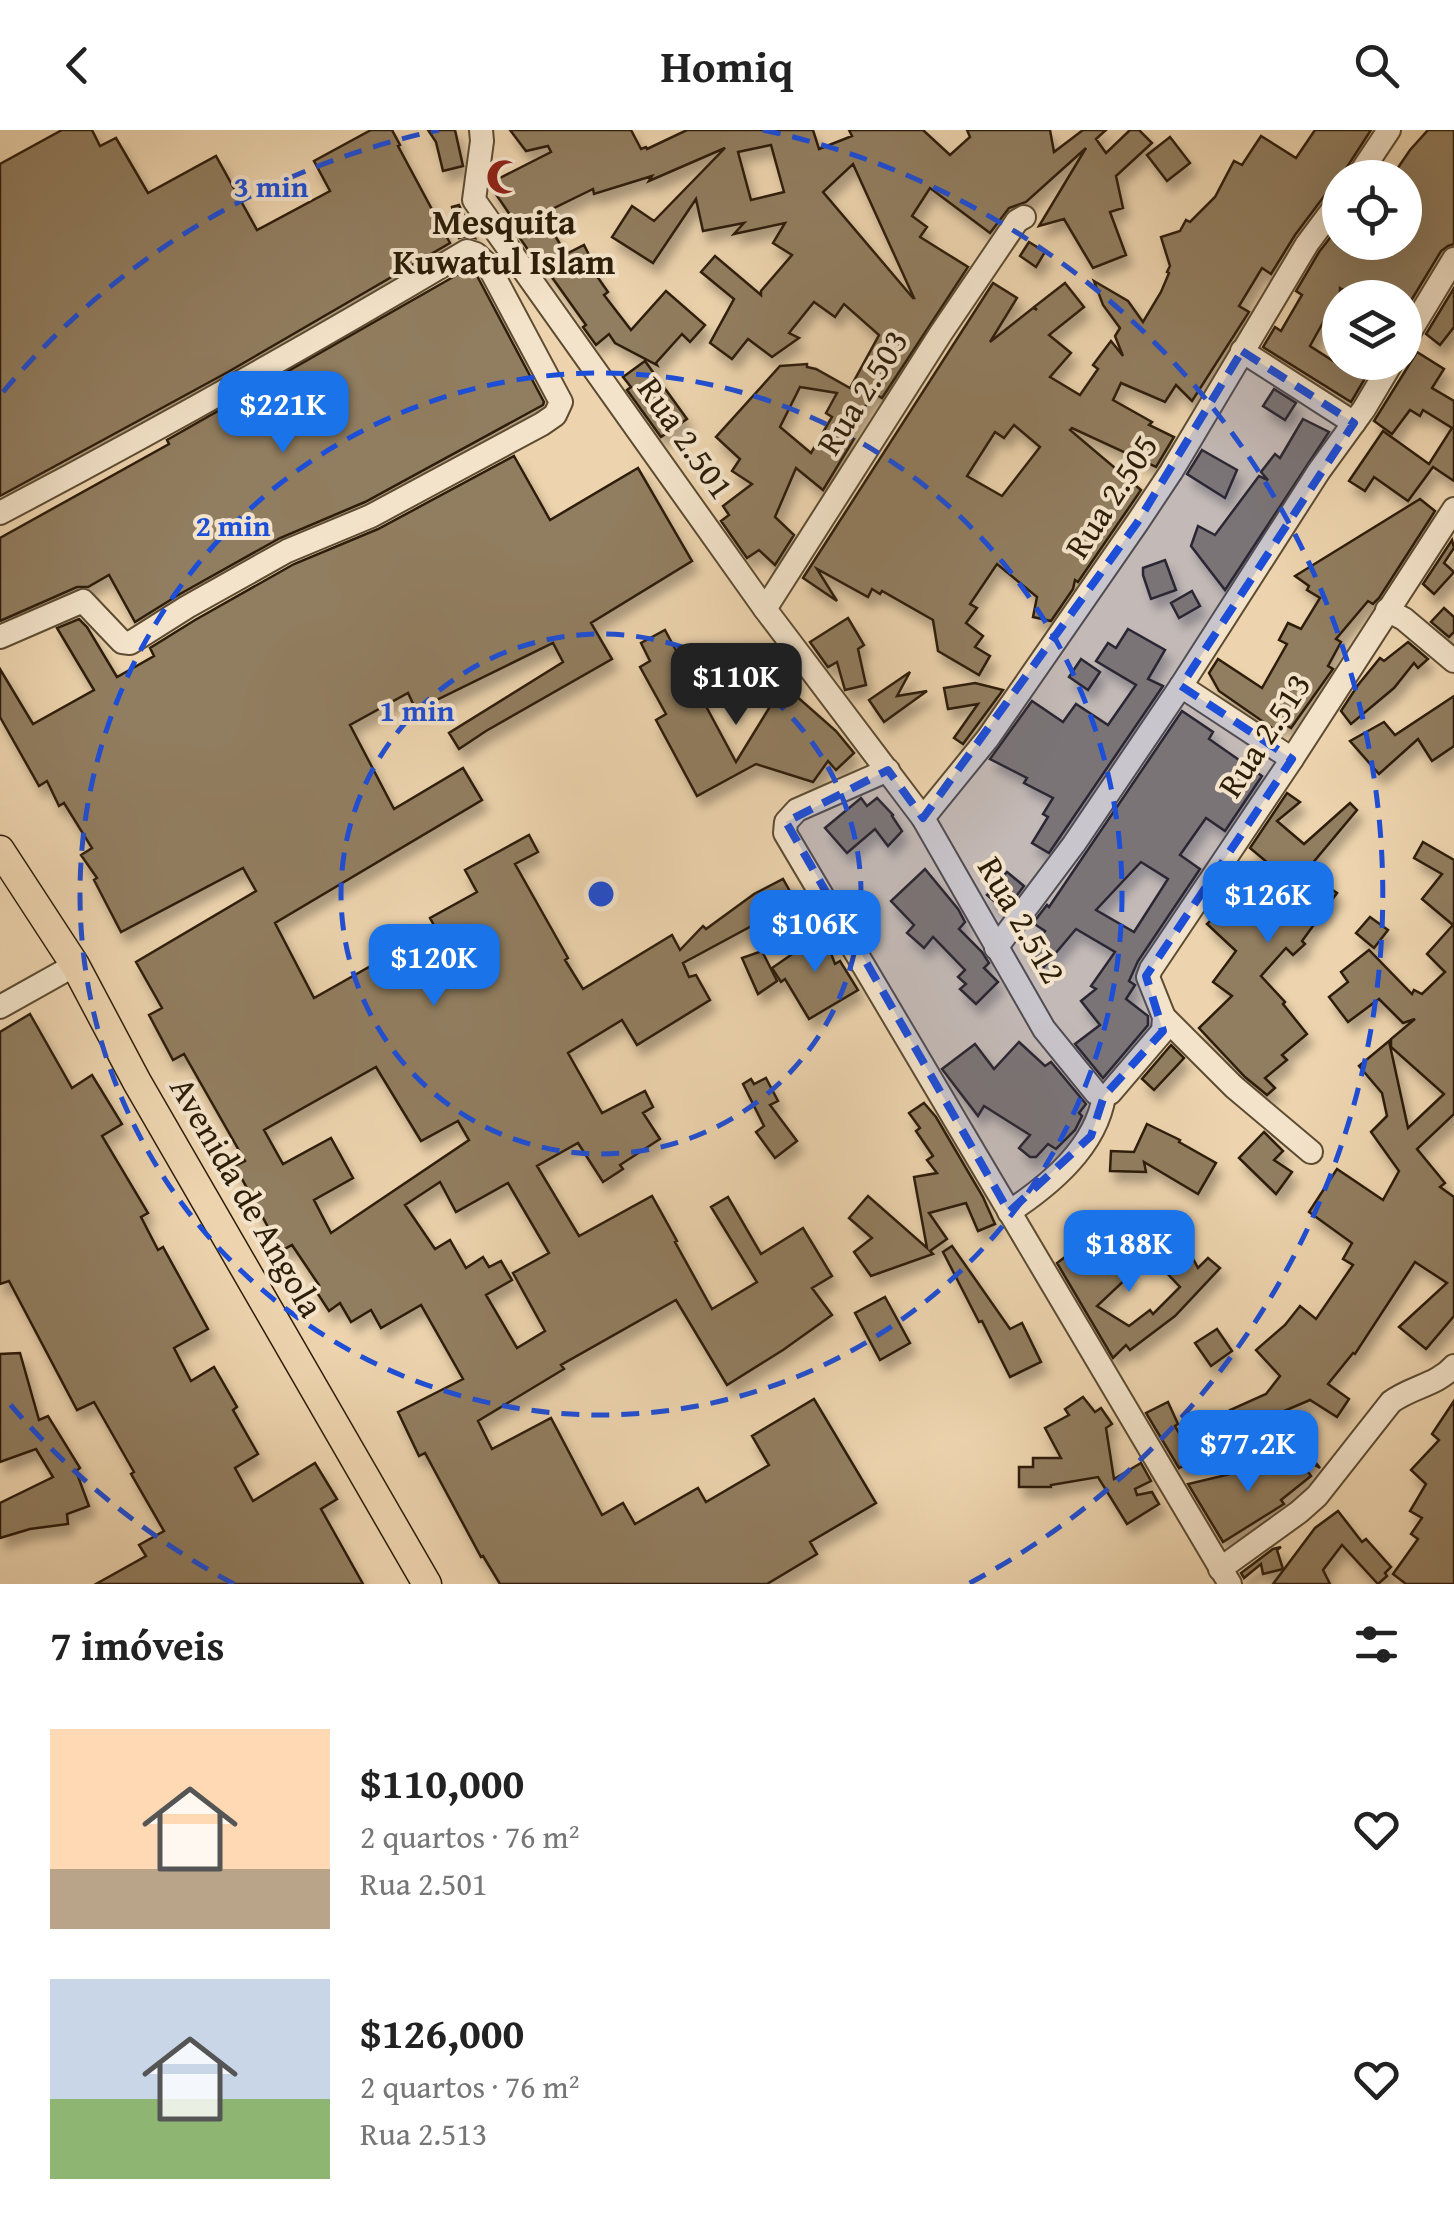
<!DOCTYPE html>
<html lang="pt">
<head>
<meta charset="utf-8">
<style>
  :root { --surface:#fff; --page:#f2f2f2; --text:#222; --muted:#767676; --accent:#1a73e8 }
  body { margin:0; font-family:"Gentium Book Plus",serif; background:var(--page); color:var(--text); height:100vh; display:flex; flex-direction:column; font-size:38px; white-space:nowrap }
  * { box-sizing:border-box; margin:0 }
  p { font-size:32px; color:var(--muted) }
  .icon { flex:none; width:55px; height:55px; fill:none; stroke:currentColor; stroke-width:2; stroke-linecap:round; stroke-linejoin:round }
  .map { position:relative; height:1454px; overflow:hidden }
  .details { display:flex; flex-direction:column; background:var(--surface); flex:1 }
  .details>* { flex:none }
  .tools { position:absolute; left:1322px; top:30px; display:grid; gap:20px }
  .tools a { display:grid; place-items:center; width:100px; height:100px; border-radius:50%; background:var(--surface); box-shadow:0 10px 40px #0002; font-size:50px }
  .price { position:absolute; translate:-50% -85px; padding:0 22px; border-radius:20px; background:var(--accent); color:#fff; font-size:32px; line-height:65px; filter:drop-shadow(0 2px 5px #0008) }
  .price::after { content:''; position:absolute; left:50%; top:60px; width:30px; height:22px; margin-left:-15px; background:inherit; clip-path:polygon(0 0,100% 0,50% 100%) }
  .price.selected { background:#222; color:#fff }
  ul { padding:0; list-style:none }
  li { display:flex; align-items:center; gap:30px; height:250px; padding:0 50px }
  li span { display:grid; place-items:center; flex:none; width:280px; height:200px; border-radius:0px; color:#555 }
  li>.icon { margin-inline-start:auto }
  span .icon { width:120px; height:120px; fill:#fffc; stroke-width:1 }
  li b { font-size:42px }
  h2 { display:flex; justify-content:space-between; align-items:center; height:120px; padding:0 50px; font-size:42px }
  header { display:flex; justify-content:space-between; align-items:center; height:130px; padding:0 50px; background:var(--surface); font-size:45px; font-weight:800 }
  .map>svg:first-child { display:block }
  .building { fill:#917d5f; stroke:#2d1e09; stroke-width:2.5; fill-rule:evenodd; filter:url(#shadow) }
  .lines { fill:none; stroke-linecap:round; stroke-linejoin:round }
  .minor-casing { stroke:#5d4c32; stroke-width:26 }
  .major-casing { stroke:#2d1e09; stroke-width:31 }
  .minor { stroke:#f3e3ca; stroke-width:22 }
  .major { stroke:#edd4ae; stroke-width:28 }
  .marked { fill:#1d4ed8; fill-opacity:0.2; stroke:#1d4ed8; stroke-width:8; stroke-dasharray:20 12; stroke-linejoin:round }
  .ring { fill:none; stroke:#1d4ed8; stroke-width:5; stroke-dasharray:18 12 }
  .labels { text-anchor:middle; stroke-width:8; stroke-linejoin:round; paint-order:stroke }
  .poi-label { font-size:35px; font-weight:bold; fill:#2d1e09; stroke:#f3e3ca }
  .street-label { font-size:35px; fill:#2d1e09; stroke:#f3e3ca }
  .centre { fill:#1d4ed8; stroke:#f3e3ca; stroke-width:5 }
  .ring-label { font-size:30px; text-anchor:middle; font-weight:bold; fill:#1d4ed8; stroke:#f3e3ca; stroke-width:8; stroke-linejoin:round; paint-order:stroke }
</style>
</head>
<body>
<header><svg class="icon" aria-label="back" viewBox="0 0 24 24"><path d="M15 5l-7 7 7 7"/></svg>Homiq<svg class="icon" aria-label="search" viewBox="0 0 24 24"><circle cx="10" cy="10" r="6"/><path d="M15 15l6 6"/></svg></header>
<div class="map">
<svg width="1454" height="1454" viewBox="0 0 1454 1454">
  <defs>
    <filter id="shadow"><feDropShadow dx="5.5" dy="10" stdDeviation="5" flood-color="#0004"/></filter>
  </defs>
  <rect width="100%" height="100%" fill="#edd4ae"/>
  <filter id="stains"><feTurbulence type="fractalNoise" baseFrequency=".002" numOctaves="4"/><feColorMatrix values="0 0 0 0 .2 0 0 0 0 .09 0 0 0 0 .02 0 0 0 .5 -.17"/></filter>
  <radialGradient id="worn" r=".72"><stop offset=".6" stop-color="#630" stop-opacity="0"/><stop offset="1" stop-color="#630" stop-opacity=".3"/></radialGradient>
  <!-- building -->
  <g class="building">
    <polygon points="62,0 92,0 100,16 116,8 148,63 216,26 257,100 330,61 314,31 371,0 392,0 400,15 398,16 450,113 228,242 0,366 0,34"/>
    <polygon points="428,0 455,0 463,36 443,41 436,12"/>
    <path d="M510,0H631L641,19L646,17L647,19L687,0H813L819,19L852,6L849,0H923L950,25L970,7L967,0H1050L1054,22L1083,0H1106L1096,9L1106,23L1130,0H1139L1152,13L1116,46L1123,78L1110,82L1126,125L1093,138L1064,89L1039,96L1086,18L1026,72L1009,78L990,103L930,58L912,86L927,97L920,107L968,137L882,268L873,263L848,306L854,309L823,360L796,338L775,387L794,405L775,435L759,420L747,428L721,391L729,385L723,376L752,354L732,341L740,329L716,307L780,236L807,234V237L816,239L850,258L879,205L844,174L835,187L814,172L789,203L799,208L772,227L748,209L732,229L710,213L734,169L701,142L715,126L761,165V161L792,125L773,113L785,93L734,104L744,93L703,101L696,69L653,133L612,107L632,76L654,91L725,18L649,51L652,46L594,64L593,59L542,84L566,124L584,115L591,129L587,132L608,162L604,165L631,200L666,161L705,195L690,212L682,204L656,233L657,235L615,213L609,204L596,215L583,197L586,195L546,139L542,140L515,101L519,98L491,57L492,52L551,22L548,16L526,21ZM771,15L784,62L751,70L738,22ZM853,34L914,168H913L823,62ZM800,257L837,263L826,283L832,287L811,323L780,297Z"/>
    <path d="M1315,0H1371L1345,40L1342,48H1340V55L1328,61L1295,105L1271,144L1262,138L1239,176L1249,182L1192,271L1176,255L1165,272L1121,253L1113,270L1152,292L1149,295L1174,307L1156,337L1072,298L1070,300L1141,360L1078,452L1075,450L1073,459L1051,491L1033,487L1037,467L997,434L970,474L977,478L966,493L983,506L975,517L990,526L979,545L938,521L933,490L882,461L880,464L872,459L868,467L817,439L837,471L803,448L993,153L1017,168L990,212L1033,178L1037,180L1034,177L1065,153L1084,177L1049,205L1071,223L1050,247L1080,265L1098,239L1093,235L1111,211L1123,226L1115,206L1120,198L1103,175L1094,151L1128,171L1143,192L1161,162L1169,143L1167,142L1170,136L1161,107L1180,101L1186,90L1190,92L1215,67L1234,31L1242,35L1261,6L1296,28ZM1014,295L1040,317L1002,366L967,346L995,302L1004,308Z"/>
    <polygon points="1428,0 1454,0 1454,114 1448,116 1441,121 1409,174 1405,172 1405,168 1358,168 1340,158 1340,184 1331,178 1310,216 1355,245 1364,232 1373,235 1351,272 1263,217 1275,197 1281,201 1302,165 1296,161 1319,122 1340,95 1340,112 1405,112 1405,48 1391,48 1410,20"/>
    <polygon points="1170,7 1190,33 1167,51 1147,25"/>
    <polygon points="459,75 475,108 466,106 459,108 452,77"/>
    <polygon points="1029,112 1045,122 1036,137 1020,126"/>
    <polygon points="469,138 476,144 544,272 543,275 365,372 280,408 180,464 135,492 109,445 88,457 77,457 0,491 0,408 169,314 167,310"/>
    <polygon points="1454,158 1454,197 1440,215 1426,204"/>
    <polygon points="1417,222 1444,239 1432,258 1454,271 1454,351 1433,337 1408,371 1374,347 1365,361 1349,351 1383,301 1429,334 1452,298 1423,280 1420,286 1410,280 1392,304 1374,291"/>
    <polygon points="645,231 687,289 661,307 627,260 631,257 623,247"/>
    <polygon points="1274,259 1296,273 1285,290 1263,276"/>
    <polygon points="1303,289 1329,302 1225,460 1191,416 1198,396 1215,405 1259,346 1268,350 1261,342 1275,324 1280,328"/>
    <polygon points="1202,320 1237,340 1225,368 1187,344"/>
    <path d="M514,326L550,390L638,338L692,431L591,493L612,529L486,601L459,619L449,603L563,532L553,513L416,580L408,563L350,595L394,679L463,638L482,670L275,793L314,868L436,799L430,788L477,762L465,740L529,705L538,722L515,734L568,828L565,830L583,859L672,805L680,820L703,796L706,799L754,764L783,749L796,772L683,833L689,847L696,845L710,870L637,915L622,890L568,923L602,983L645,961L653,977L643,983L660,1009L620,1035L623,1039L603,1052L578,1013L537,1036L579,1106L652,1066L677,1111L675,1112L712,1179L757,1152L711,1077L728,1067L761,1124L803,1098L832,1146L812,1158L832,1185L783,1220L727,1255L676,1170L561,1235L564,1239L478,1291L492,1319L551,1288L602,1385L623,1373L635,1394L698,1358L706,1372L769,1335L752,1306L814,1269L876,1373L810,1412L817,1424L767,1454H500L483,1426L481,1427L425,1323L419,1326L398,1282L463,1249L421,1175L381,1198L371,1180L351,1192L340,1173L329,1181L314,1158L319,1155L292,1115L281,1121L235,1036L245,1031L184,924L173,930L149,885L162,878L136,832L256,761L243,738L121,802L94,750L97,748L81,725L92,718L64,673L59,676L47,651L39,656L0,587V539L33,594L94,560L57,498L79,489L87,497L117,547L154,526L150,518L195,490L294,434L378,399ZM376,937L421,1011L458,991L469,1010L331,1103L314,1070L353,1048L331,1008L283,1034L264,1000ZM440,1052L456,1082L508,1053L549,1123L513,1143L545,1201L517,1218L486,1165L512,1150L501,1131L489,1137L483,1127L466,1138L450,1110L435,1119L405,1075Z"/>
    <polygon points="1420,369 1435,381 1379,468 1373,474 1368,471 1336,509 1341,512 1328,536 1333,539 1291,598 1280,591 1275,600 1219,561 1209,543 1218,529 1262,558 1287,514 1279,510 1288,493 1301,499 1320,468 1307,460 1309,456 1295,446"/>
    <polygon points="1452,410 1454,418 1444,433 1454,442 1434,464 1423,454"/>
    <polygon points="1165,430 1176,460 1151,469 1143,445 1143,438"/>
    <polygon points="1192,461 1200,476 1179,488 1171,473"/>
    <polygon points="1444,478 1454,487 1454,502 1449,507 1431,492"/>
    <polygon points="848,488 864,515 858,519 866,555 845,560 837,532 828,537 810,512"/>
    <polygon points="1128,499 1165,520 1148,549 1163,556 1049,723 1032,713 1048,687 1043,684 1053,668 1024,653 1027,648 990,629 1032,571 1063,592 1076,574 1108,595 1136,555 1096,531 1108,513 1116,518"/>
    <polygon points="665,500 736,632 771,575 767,572 779,559 786,559 792,565 794,564 836,601 854,623 836,640 828,631 813,652 756,634 697,666 656,590 666,584 640,537 650,531 641,513"/>
    <polygon points="1408,512 1428,529 1418,538 1414,533 1394,558 1351,594 1341,581 1358,555 1380,528 1384,531"/>
    <polygon points="1081,529 1100,542 1088,560 1069,547"/>
    <polygon points="910,542 897,566 927,561 884,592 869,570"/>
    <polygon points="975,553 1003,560 963,614 954,608 978,574 948,579 944,558"/>
    <polygon points="1454,566 1454,616 1432,631 1418,609 1379,644 1350,611 1384,592 1395,605"/>
    <path d="M1182,581L1213,602L1209,609L1262,646L1225,701L1206,688L1180,725L1200,739L1138,831L1129,851L1135,855L1126,869L1148,886V895L1103,948L1075,914L1100,895L1081,871L1096,859L1091,856L1115,822L1076,799L1044,837L1027,823L1045,801L1033,793L1047,775L1049,777ZM1141,732L1168,749L1134,802L1096,780Z"/>
    <polygon points="1287,663 1300,672 1277,691 1304,714 1350,673 1357,680 1306,741 1337,763 1302,811 1305,814 1293,825 1286,818 1261,846 1285,872 1283,874 1307,904 1282,925 1287,930 1265,948 1275,958 1267,965 1245,947 1199,898 1232,866 1213,852 1236,821 1207,794 1268,733 1250,718"/>
    <polygon points="861,668 867,676 877,668 893,685 892,686 902,701 888,716 875,699 847,723 825,698"/>
    <polygon points="1423,712 1454,730 1454,984 1417,1019 1445,1053 1440,1057 1454,1067 1454,1186 1426,1219 1399,1197 1447,1153 1415,1132 1355,1224 1353,1223 1328,1254 1349,1269 1337,1287 1310,1270 1277,1284 1320,1338 1264,1307 1257,1299 1243,1306 1230,1280 1266,1264 1280,1246 1256,1220 1285,1195 1300,1176 1316,1189 1353,1135 1343,1129 1352,1113 1309,1082 1337,1039 1383,1070 1399,1041 1371,1002 1387,986 1382,963 1359,936 1389,911 1408,998 1444,964 1391,917 1391,909 1415,889 1403,893 1379,869 1348,892 1329,867 1348,852 1341,842 1369,820 1412,864 1414,860 1422,864 1445,842 1427,824 1453,795 1422,769 1442,744 1414,728"/>
    <polygon points="925,739 958,779 965,792 959,799 982,822 989,833 984,838 998,852 976,874 960,859 966,854 958,847 965,840 933,807 924,818 907,803 914,795 891,771"/>
    <polygon points="1007,742 1024,756 1005,781 987,765"/>
    <polygon points="1370,787 1388,800 1374,818 1356,803"/>
    <polygon points="822,800 835,834 840,831 858,860 809,889 785,849 781,852 772,838 798,820 794,810"/>
    <polygon points="762,821 777,851 758,864 742,828"/>
    <polygon points="30,884 72,958 92,945 122,994 102,1006 148,1083 141,1087 158,1120 163,1117 208,1199 174,1218 191,1251 214,1237 237,1277 233,1280 258,1324 235,1338 253,1371 315,1333 337,1369 321,1379 363,1454 96,1454 146,1426 139,1415 164,1401 131,1344 134,1342 94,1272 77,1280 9,1151 0,1154 0,902"/>
    <polygon points="1019,912 1045,936 1051,932 1086,974 1079,983 1082,986 1075,1000 1056,1019 1048,1014 1036,1027 1030,1027 1019,1018 1030,1005 984,976 978,986 942,939 975,914 994,939"/>
    <polygon points="1171,915 1184,928 1154,960 1142,949"/>
    <polygon points="766,948 778,971 770,975 797,1011 775,1028 756,1002 764,996 743,954 751,949 754,954"/>
    <polygon points="924,973 936,987 983,1067 995,1094 978,1101 966,1073 929,1083 947,1109 930,1121 933,1124 871,1146 854,1122 872,1108 849,1088 868,1066 927,1118 914,1047 937,1043 927,1030 933,1026 916,1001 920,998 909,983"/>
    <polygon points="1147,994 1180,1010 1179,1012 1216,1033 1198,1064 1144,1032 1146,1042 1110,1041 1111,1021 1134,1022"/>
    <polygon points="1264,1002 1283,1021 1274,1030 1292,1042 1276,1064 1239,1028"/>
    <polygon points="1081,1115 1097,1138 1109,1126 1128,1147 1097,1176 1129,1196 1150,1180 1153,1184 1180,1157 1163,1139 1190,1123 1198,1138 1208,1128 1220,1138 1175,1186 1130,1220 1126,1215 1113,1228 1057,1133"/>
    <polygon points="952,1116 1010,1199 1022,1193 1041,1232 1010,1247 982,1191 979,1192 943,1122"/>
    <polygon points="885,1167 910,1213 880,1230 855,1183"/>
    <polygon points="1217,1199 1232,1221 1211,1236 1195,1213"/>
    <polygon points="20,1223 39,1290 48,1286 80,1338 76,1341 89,1376 67,1384 68,1394 30,1399 0,1408 0,1373 53,1347 36,1319 0,1332 0,1224"/>
    <polygon points="1083,1267 1095,1282 1101,1278 1112,1294 1106,1298 1114,1349 1141,1333 1151,1351 1135,1359 1137,1365 1152,1362 1159,1374 1127,1394 1098,1347 1051,1355 1051,1357 1019,1357 1019,1337 1033,1337 1033,1328 1061,1328 1045,1298 1069,1285 1065,1279"/>
    <polygon points="1454,1271 1454,1454 1406,1454 1393,1444 1418,1409 1411,1404 1422,1388 1410,1381 1426,1354 1411,1340 1439,1310 1432,1304"/>
    <polygon points="1168,1272 1178,1294 1175,1296 1194,1330 1179,1338 1146,1283"/>
    <polygon points="1298,1328 1311,1346 1281,1370 1284,1374 1223,1412 1188,1354"/>
    <polygon points="1338,1381 1362,1412 1366,1409 1391,1437 1385,1443 1387,1446 1378,1454 1342,1415 1323,1440 1330,1454 1273,1454 1315,1398"/>
    <polygon points="1281,1417 1277,1420 1283,1439 1263,1444 1261,1434 1244,1448 1241,1443 1273,1419"/>
  </g>
  <g class="lines">
    <defs>
      <g id="minor">
        <polyline points="481,0 482,11 474,70 765,479 923,688 1044,899 1096,963 1104,966"/>
        <polyline points="1357,48 1389,0"/>
        <polyline points="1405,210 1454,129"/>
        <polyline points="1242,221 1354,293"/>
        <path d="M0,383C158,300 314,212 467,121L476,124L488,135L561,272L555,285L542,294L371,386L287,421L187,477L130,513L122,512L83,471L0,507"/>
        <polyline points="765,479 941,203 1017,91 1024,87"/>
        <polyline points="1387,480 1404,489 1454,531"/>
        <polyline points="1181,556 1292,629"/>
        <polyline points="888,640 797,680 786,692 785,703 1230,1454"/>
        <polyline points="923,688 988,608 1137,393 1171,342 1307,114 1340,70"/>
        <polyline points="996,818 1074,714 1181,556 1319,341 1364,279 1392,232"/>
        <polyline points="0,877 75,835"/>
        <polyline points="1164,887 1234,957 1311,1022"/>
        <polyline points="1104,966 1110,963 1163,901 1164,887 1148,847 1151,839 1292,629 1454,379"/>
        <path d="M1009,1082C1050,1055 1096,1017 1104,966"/>
        <path d="M1220,1439L1299,1382L1317,1366L1391,1272C1411,1257 1437,1255 1454,1236"/>
      </g>
      <polyline id="major" points="0,720 75,835 137,952 427,1454"/>
    </defs>
    <!-- minor casing -->
    <use href="#minor" class="minor-casing"/>
    <!-- major casing -->
    <use href="#major" class="major-casing"/>
    <!-- minor -->
    <use href="#minor" class="minor"/>
    <!-- major -->
    <use href="#major" class="major"/>
  </g>
  <!-- marked area -->
  <path class="marked" d="M1242,221L1354,293L1181,556L1292,629L1146,846L1163,901L1104,966L1091,1006L1009,1082L786,692L888,640L923,688L1137,393Z"/>
  <!-- distance rings -->
  <g class="ring">
    <circle cx="601" cy="764" r="260"/>
    <circle cx="601" cy="764" r="521"/>
    <path d="M234 1454A781 781 0 0 1 3 1266M3 262A781 781 0 0 1 439 0M763 0A781 781 0 0 1 968 1454"/>
  </g>
  <!-- icons -->
  <defs>
    <symbol id="mosque-bare" viewBox="-9 -9 18 18"><path d="M3.5-4.9A6 6 0 1 0 3.5 4.9A5 5 0 1 1 3.5-4.9Z" fill="#8f2418" stroke="#f3e3ca" stroke-width="2.5" paint-order="stroke"/></symbol>
  </defs>
  <g fill-rule="evenodd">
    <use href="#mosque-bare" x="479" y="22" width="50" height="50"/>
  </g>
  <g class="labels">
    <!-- poi labels -->
    <g class="poi-label">
      <text x="504" y="104">Mesquita<tspan x="504" dy="40">Kuwatul Islam</tspan></text>
    </g>
    <!-- street labels -->
    <g class="street-label">
      <text transform="translate(862 262) rotate(-58)" y="12">Rua 2.503</text>
      <text transform="translate(686 308) rotate(55)" y="12">Rua 2.501</text>
      <text transform="translate(1111 366) rotate(-57)" y="12">Rua 2.505</text>
      <text transform="translate(1264 605) rotate(-57)" y="12">Rua 2.513</text>
      <text transform="translate(1022 790) rotate(60)" y="12">Rua 2.512</text>
      <text transform="translate(247 1067) rotate(60)" y="12">Avenida de Angola</text>
    </g>
  </g>
  <circle cx="601" cy="764" r="15" class="centre"/>
  <g class="ring-label">
    <text x="271" y="67">3 min</text>
    <text x="233" y="406">2 min</text>
    <text x="417" y="591">1 min</text>
  </g>
  <rect width="100%" height="100%" filter="url(#stains)"/>
  <rect width="100%" height="100%" fill="url(#worn)"/>
</svg>
<div class="tools">
<a><svg class="icon" aria-label="locate" viewBox="0 0 24 24"><circle cx="12" cy="12" r="6"/><path d="M12 2v4M12 18v4M2 12h4M18 12h4"/></svg></a>
<a><svg class="icon" aria-label="layers" viewBox="0 0 24 24"><path d="M12 4l9 5-9 5-9-5zM3 14l9 5 9-5"/></svg></a>
</div>
<b class="price" style="left:283px;top:326px">$221K</b>
<b class="price selected" style="left:736px;top:598px">$110K</b>
<b class="price" style="left:1268px;top:816px">$126K</b>
<b class="price" style="left:815px;top:845px">$106K</b>
<b class="price" style="left:434px;top:879px">$120K</b>
<b class="price" style="left:1129px;top:1165px">$188K</b>
<b class="price" style="left:1248px;top:1365px">$77.2K</b>
</div>
<section class="details">
<h2>7 imóveis<svg class="icon" aria-label="filters" viewBox="0 0 24 24"><path d="M4 7h16M4 17h16"/><circle cx="9" cy="7" r="2"/><circle cx="15" cy="17" r="2"/></svg></h2>
<ul>
<li><span style="background:linear-gradient(#ffd9b3 70%,#b9a48a 0)"><svg class="icon" aria-label="home" viewBox="0 0 24 24"><path d="M3 11l9-7 9 7M6 9v11h12V9"/></svg></span><div><b>$110,000</b><p>2 quartos · 76 m²</p><p>Rua 2.501</p></div><svg class="icon" aria-label="heart" viewBox="0 0 24 24"><path d="M12 20l-8-8c-3-5 5-10 8-4 3-6 11-1 8 4z"/></svg></li>
<li><span style="background:linear-gradient(#c9d6e8 60%,#8fb573 0)"><svg class="icon" aria-label="home" viewBox="0 0 24 24"><path d="M3 11l9-7 9 7M6 9v11h12V9"/></svg></span><div><b>$126,000</b><p>2 quartos · 76 m²</p><p>Rua 2.513</p></div><svg class="icon" aria-label="heart" viewBox="0 0 24 24"><path d="M12 20l-8-8c-3-5 5-10 8-4 3-6 11-1 8 4z"/></svg></li>
</ul>
</section>
</body>
</html>
